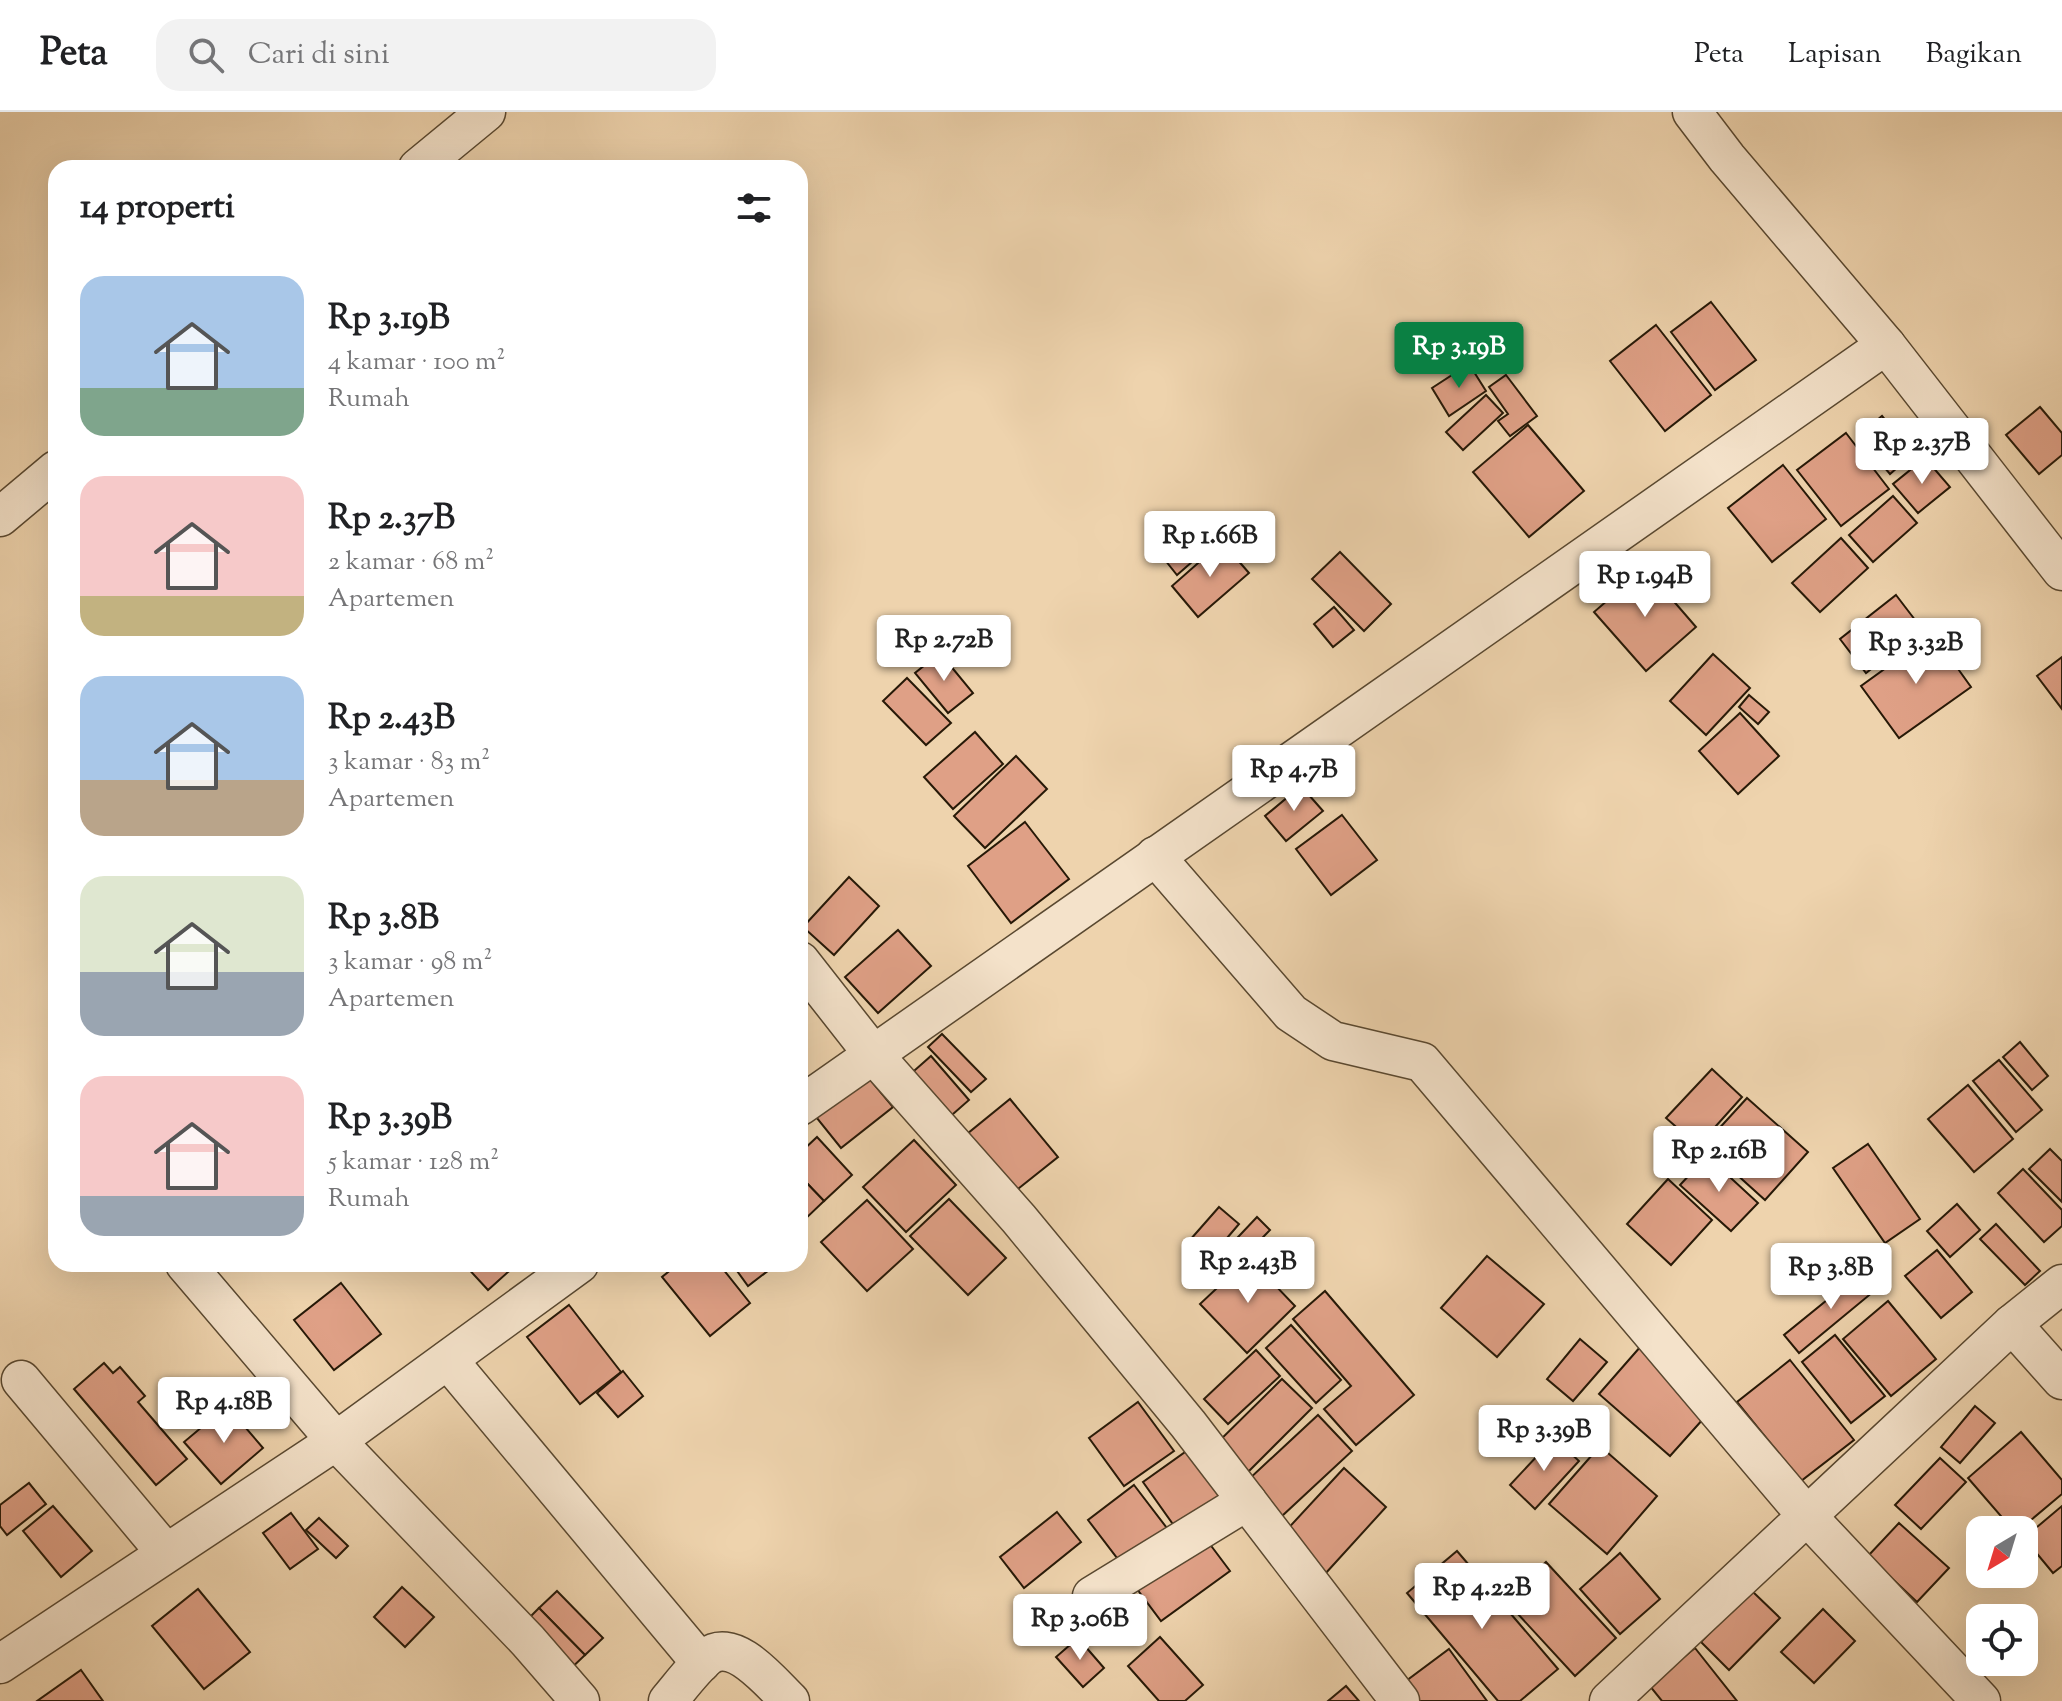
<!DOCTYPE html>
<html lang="id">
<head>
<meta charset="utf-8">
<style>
  :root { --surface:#fff; --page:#f2f2f2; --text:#202124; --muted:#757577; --line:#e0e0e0; --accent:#0b8043 }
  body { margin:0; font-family:"Sorts Mill Goudy",serif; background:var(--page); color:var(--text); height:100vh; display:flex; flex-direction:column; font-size:30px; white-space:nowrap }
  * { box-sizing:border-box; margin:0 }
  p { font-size:26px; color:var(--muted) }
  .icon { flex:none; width:44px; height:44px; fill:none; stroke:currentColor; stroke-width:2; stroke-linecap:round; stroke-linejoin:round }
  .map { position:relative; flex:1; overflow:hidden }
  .sheet { position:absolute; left:48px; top:48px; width:760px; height:1112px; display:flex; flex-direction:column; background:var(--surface); border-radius:24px; box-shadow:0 8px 32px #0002 }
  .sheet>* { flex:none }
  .needle { width:52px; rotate:218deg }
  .fabs { position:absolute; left:1966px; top:1404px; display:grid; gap:16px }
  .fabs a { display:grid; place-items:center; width:72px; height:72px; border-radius:16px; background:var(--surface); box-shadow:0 8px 32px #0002; font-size:40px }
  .price { position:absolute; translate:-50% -68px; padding:0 18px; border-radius:8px; background:#fff; color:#222; font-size:26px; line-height:52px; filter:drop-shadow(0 2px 4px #0008) }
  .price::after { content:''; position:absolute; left:50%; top:48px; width:24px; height:18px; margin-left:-12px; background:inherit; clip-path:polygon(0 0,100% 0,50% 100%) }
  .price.active { background:var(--accent); color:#fff }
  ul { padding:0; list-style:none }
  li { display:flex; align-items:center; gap:24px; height:200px; padding:0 32px }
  li span { display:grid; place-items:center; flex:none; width:224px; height:160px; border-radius:24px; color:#555 }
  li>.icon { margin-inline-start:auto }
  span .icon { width:96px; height:96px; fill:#fffc; stroke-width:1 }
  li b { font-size:34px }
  h2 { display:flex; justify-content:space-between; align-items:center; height:96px; padding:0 32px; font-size:34px }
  header { display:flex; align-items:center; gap:48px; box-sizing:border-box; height:112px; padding:0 40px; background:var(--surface); border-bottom:2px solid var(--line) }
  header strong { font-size:38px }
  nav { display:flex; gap:44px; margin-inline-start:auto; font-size:28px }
  .search { width:560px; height:72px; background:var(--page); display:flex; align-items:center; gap:20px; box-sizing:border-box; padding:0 28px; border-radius:24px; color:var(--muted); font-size:30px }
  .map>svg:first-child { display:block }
  .building { fill:#dfa086; stroke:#271907; stroke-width:2 }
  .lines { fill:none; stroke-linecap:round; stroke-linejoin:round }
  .street-casing { stroke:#594830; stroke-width:41 }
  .street { stroke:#f4e2ca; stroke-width:38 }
</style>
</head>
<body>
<header>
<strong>Peta</strong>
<div class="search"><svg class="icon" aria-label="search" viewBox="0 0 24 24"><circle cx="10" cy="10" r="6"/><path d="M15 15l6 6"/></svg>Cari di sini</div>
<nav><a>Peta</a><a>Lapisan</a><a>Bagikan</a></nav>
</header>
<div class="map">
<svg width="2062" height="1589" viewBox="0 0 2062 1589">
  <rect width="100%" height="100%" fill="#eed3ad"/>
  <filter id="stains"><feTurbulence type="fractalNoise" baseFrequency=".0025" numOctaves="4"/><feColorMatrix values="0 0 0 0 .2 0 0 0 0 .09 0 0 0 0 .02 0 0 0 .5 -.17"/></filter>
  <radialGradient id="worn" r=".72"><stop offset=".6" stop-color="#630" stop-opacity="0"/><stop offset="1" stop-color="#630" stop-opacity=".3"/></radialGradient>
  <!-- building -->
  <g class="building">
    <polygon points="1711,190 1756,248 1715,278 1671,220"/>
    <polygon points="1656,213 1711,283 1665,319 1610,249"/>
    <polygon points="1469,252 1486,279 1449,304 1432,276"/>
    <polygon points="1506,263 1537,304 1510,324 1498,309 1508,302 1489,275"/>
    <polygon points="1486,283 1503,301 1463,338 1446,320"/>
    <polygon points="2040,295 2062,321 2062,343 2039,362 2006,323"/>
    <polygon points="1882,304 1913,342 1890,362 1858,324"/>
    <polygon points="1528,313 1584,379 1529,425 1473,360"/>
    <polygon points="1846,321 1889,377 1841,414 1797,358"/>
    <polygon points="1925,346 1950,375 1918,401 1893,372"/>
    <polygon points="1783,353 1826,407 1772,450 1728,396"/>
    <polygon points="1893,384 1917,411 1873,450 1849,423"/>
    <polygon points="1195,422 1208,436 1177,463 1165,448"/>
    <polygon points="1841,426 1868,456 1820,500 1792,471"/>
    <polygon points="1222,430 1249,461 1198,505 1172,474"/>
    <polygon points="1340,440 1391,492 1364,519 1312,467"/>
    <polygon points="1645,456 1696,515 1646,559 1594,500"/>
    <polygon points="1896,483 1922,517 1866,561 1840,527"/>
    <polygon points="1334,495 1354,518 1333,535 1314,512"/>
    <polygon points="1933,522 1971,575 1899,626 1861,574"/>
    <polygon points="940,541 973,581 948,601 915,561"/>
    <polygon points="1713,542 1750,576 1706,623 1670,589"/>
    <polygon points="2062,545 2062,597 2037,564"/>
    <polygon points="907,566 951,611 926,633 883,589"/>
    <polygon points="1749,583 1769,600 1758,612 1739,595"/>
    <polygon points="1740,601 1779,644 1738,682 1699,639"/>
    <polygon points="975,620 1003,652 953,697 924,665"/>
    <polygon points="1016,644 1047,677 985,736 954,704"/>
    <polygon points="1301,674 1323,699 1286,729 1265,704"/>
    <polygon points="1342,703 1377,748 1331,783 1296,737"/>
    <polygon points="1025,710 1069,767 1011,811 968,754"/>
    <polygon points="849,765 879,794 834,843 803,815"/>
    <polygon points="898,818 931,854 878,901 845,865"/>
    <polygon points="942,922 986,967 971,980 928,935"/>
    <polygon points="2020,930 2048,964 2032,978 2003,945"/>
    <polygon points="931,944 969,988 945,1009 907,965"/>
    <polygon points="1999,948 2042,998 2016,1020 1973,969"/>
    <polygon points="1712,957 1742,985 1698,1034 1666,1006"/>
    <polygon points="863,959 893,995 841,1036 812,1000"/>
    <polygon points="1968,973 2013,1027 1974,1060 1928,1007"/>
    <polygon points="1747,986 1808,1040 1765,1088 1704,1033"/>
    <polygon points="1010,987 1058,1045 1014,1080 967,1022"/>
    <polygon points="817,1025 852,1063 824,1089 800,1064 800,1041"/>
    <polygon points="914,1028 956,1073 906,1120 863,1075"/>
    <polygon points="1868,1032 1920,1107 1885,1131 1833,1056"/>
    <polygon points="2050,1037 2062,1049 2062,1090 2029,1057"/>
    <polygon points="1707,1044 1758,1091 1731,1119 1680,1073"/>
    <polygon points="2023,1057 2062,1098 2062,1114 2044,1130 1998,1081"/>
    <polygon points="800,1064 824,1089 800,1112"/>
    <polygon points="1668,1067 1712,1108 1671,1153 1627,1112"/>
    <polygon points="949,1087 1006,1146 968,1183 910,1124"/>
    <polygon points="867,1088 913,1137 867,1179 821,1130"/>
    <polygon points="1957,1092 1980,1118 1950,1145 1927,1119"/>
    <polygon points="1219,1095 1239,1112 1210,1146 1190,1128"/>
    <polygon points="1257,1105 1270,1118 1236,1153 1223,1141"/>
    <polygon points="1996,1112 2040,1159 2025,1173 1980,1127"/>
    <polygon points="1937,1138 1972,1180 1941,1206 1905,1164"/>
    <polygon points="1487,1144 1544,1192 1497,1245 1441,1196"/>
    <polygon points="1249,1146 1295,1194 1247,1241 1200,1192"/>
    <polygon points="464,1152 517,1152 488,1178"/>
    <polygon points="678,1152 719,1152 750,1191 710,1224 662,1165"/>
    <polygon points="732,1152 777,1152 748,1174"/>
    <polygon points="1864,1158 1879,1175 1799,1241 1784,1223"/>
    <polygon points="341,1171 381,1222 334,1258 294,1208"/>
    <polygon points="1325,1179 1414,1283 1356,1333 1324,1297 1351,1274 1293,1207"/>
    <polygon points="1888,1189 1936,1247 1891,1284 1843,1227"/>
    <polygon points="569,1193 621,1260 580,1292 527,1225"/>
    <polygon points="1291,1213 1341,1268 1316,1291 1266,1236"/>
    <polygon points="1835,1223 1885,1284 1851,1311 1802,1250"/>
    <polygon points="1580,1227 1607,1250 1573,1289 1547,1267"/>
    <polygon points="1641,1234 1712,1297 1670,1344 1599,1282"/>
    <polygon points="1256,1238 1280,1264 1228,1312 1204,1287"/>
    <polygon points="1790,1248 1854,1328 1801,1369 1737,1290"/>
    <polygon points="104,1251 113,1261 120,1255 145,1284 138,1290 187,1347 156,1373 74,1277"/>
    <polygon points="623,1259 643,1284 618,1305 597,1281"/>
    <polygon points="1282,1267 1312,1296 1239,1369 1209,1339"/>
    <polygon points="1138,1290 1174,1339 1124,1374 1089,1326"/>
    <polygon points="227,1294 263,1336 221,1372 184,1330"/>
    <polygon points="1975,1294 1995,1311 1960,1351 1941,1335"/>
    <polygon points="1318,1303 1352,1339 1282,1404 1248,1368"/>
    <polygon points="2021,1320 2062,1368 2062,1382 2019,1418 2013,1418 1968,1366"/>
    <polygon points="1554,1326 1579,1349 1535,1397 1510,1373"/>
    <polygon points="1600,1334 1657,1384 1607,1442 1549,1392"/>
    <polygon points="1188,1338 1227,1393 1182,1425 1143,1370"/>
    <polygon points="1940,1346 1966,1370 1921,1417 1895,1393"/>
    <polygon points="1344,1356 1386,1395 1325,1462 1282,1423"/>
    <polygon points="29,1371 46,1392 7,1423 0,1414 0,1393"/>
    <polygon points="1134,1373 1173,1424 1127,1459 1088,1408"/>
    <polygon points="53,1394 92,1439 61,1465 23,1419"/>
    <polygon points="2062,1394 2062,1454 2053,1461 2024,1426"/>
    <polygon points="1057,1400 1081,1430 1024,1476 1000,1445"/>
    <polygon points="291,1401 318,1437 290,1457 263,1421"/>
    <polygon points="319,1406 348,1434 336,1446 306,1418"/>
    <polygon points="1899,1411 1949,1456 1917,1490 1868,1444"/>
    <polygon points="1206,1427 1230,1459 1161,1509 1137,1477"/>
    <polygon points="1457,1439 1558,1557 1520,1589 1498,1589 1407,1481"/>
    <polygon points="1620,1441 1660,1487 1620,1522 1580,1477"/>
    <polygon points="1546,1450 1616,1526 1575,1564 1505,1488"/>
    <polygon points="402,1475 434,1505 405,1535 374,1505"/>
    <polygon points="198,1477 250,1540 204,1577 152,1514"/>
    <polygon points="1751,1478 1780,1506 1729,1558 1701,1530"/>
    <polygon points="557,1479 603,1526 585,1543 539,1496"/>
    <polygon points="539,1496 585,1543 564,1563 519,1516"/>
    <polygon points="1823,1497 1855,1529 1814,1571 1781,1540"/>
    <polygon points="1160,1525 1203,1573 1185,1589 1159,1589 1128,1554"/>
    <polygon points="1078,1526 1104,1556 1083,1575 1056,1545"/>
    <polygon points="1695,1536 1737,1589 1662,1589 1649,1573"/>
    <polygon points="1449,1537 1487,1589 1414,1589 1402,1572"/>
    <polygon points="81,1558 103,1589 37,1589"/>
    <polygon points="1346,1574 1359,1589 1328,1589"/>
  </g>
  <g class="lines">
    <defs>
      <g id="street">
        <polyline points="1692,0 1727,46 1886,233 2062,459"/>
        <polyline points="418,56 486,0"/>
        <polyline points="0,405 56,358"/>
        <polyline points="1155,744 1291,901 1333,929 1422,950 1806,1403 1981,1589"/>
        <polyline points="800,849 873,942 1019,1107 1188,1312 1400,1589"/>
        <polyline points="800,994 1886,233"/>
        <polyline points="185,1152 336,1329 528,1529 580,1589"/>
        <polyline points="2012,1212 2062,1268"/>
        <polyline points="448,1248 701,1551"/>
        <polyline points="21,1268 166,1441"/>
        <polyline points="1092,1484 1247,1389"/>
        <polyline points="0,1552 336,1329 579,1152"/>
        <path d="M668,1589C680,1575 693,1557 707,1545C734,1523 772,1572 790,1589"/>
        <polyline points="1609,1589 2012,1212 2062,1172"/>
      </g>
    </defs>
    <!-- street casing -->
    <use href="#street" class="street-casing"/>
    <!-- street -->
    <use href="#street" class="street"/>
  </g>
  <rect width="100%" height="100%" filter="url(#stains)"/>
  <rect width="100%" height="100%" fill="url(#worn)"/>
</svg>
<div class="fabs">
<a><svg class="needle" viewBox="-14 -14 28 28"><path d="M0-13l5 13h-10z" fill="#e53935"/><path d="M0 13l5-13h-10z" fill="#757577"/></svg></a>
<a><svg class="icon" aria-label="locate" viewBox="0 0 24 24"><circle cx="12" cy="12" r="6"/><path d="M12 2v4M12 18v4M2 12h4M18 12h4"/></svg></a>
</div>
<b class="price active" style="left:1459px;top:278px">Rp 3.19B</b>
<b class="price" style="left:1922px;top:374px">Rp 2.37B</b>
<b class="price" style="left:1210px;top:467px">Rp 1.66B</b>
<b class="price" style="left:1645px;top:507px">Rp 1.94B</b>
<b class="price" style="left:944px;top:571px">Rp 2.72B</b>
<b class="price" style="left:1916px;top:574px">Rp 3.32B</b>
<b class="price" style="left:1294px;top:701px">Rp 4.7B</b>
<b class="price" style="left:1719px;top:1082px">Rp 2.16B</b>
<b class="price" style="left:1248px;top:1193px">Rp 2.43B</b>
<b class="price" style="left:1831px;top:1199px">Rp 3.8B</b>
<b class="price" style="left:224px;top:1333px">Rp 4.18B</b>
<b class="price" style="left:1544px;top:1361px">Rp 3.39B</b>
<b class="price" style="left:1482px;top:1519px">Rp 4.22B</b>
<b class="price" style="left:1080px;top:1550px">Rp 3.06B</b>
<section class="sheet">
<h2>14 properti<svg class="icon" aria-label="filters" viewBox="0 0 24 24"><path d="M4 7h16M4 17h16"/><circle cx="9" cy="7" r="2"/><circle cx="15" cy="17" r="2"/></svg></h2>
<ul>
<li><span style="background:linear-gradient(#a9c7e8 70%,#7fa58c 0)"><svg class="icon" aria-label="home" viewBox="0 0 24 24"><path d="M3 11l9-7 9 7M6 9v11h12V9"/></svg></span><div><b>Rp 3.19B</b><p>4 kamar · 100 m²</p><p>Rumah</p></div></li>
<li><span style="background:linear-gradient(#f6c9c9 75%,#c2b280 0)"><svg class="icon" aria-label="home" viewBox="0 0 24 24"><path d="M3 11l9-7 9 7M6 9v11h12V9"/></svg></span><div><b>Rp 2.37B</b><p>2 kamar · 68 m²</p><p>Apartemen</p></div></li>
<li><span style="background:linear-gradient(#a9c7e8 65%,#b9a48a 0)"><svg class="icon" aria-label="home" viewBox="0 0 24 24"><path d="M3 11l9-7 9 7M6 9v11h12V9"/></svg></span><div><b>Rp 2.43B</b><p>3 kamar · 83 m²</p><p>Apartemen</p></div></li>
<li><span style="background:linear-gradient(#dfe7d0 60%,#9aa5b1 0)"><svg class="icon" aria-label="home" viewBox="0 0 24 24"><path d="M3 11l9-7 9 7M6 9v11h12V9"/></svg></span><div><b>Rp 3.8B</b><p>3 kamar · 98 m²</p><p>Apartemen</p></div></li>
<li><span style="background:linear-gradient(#f6c9c9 75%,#9aa5b1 0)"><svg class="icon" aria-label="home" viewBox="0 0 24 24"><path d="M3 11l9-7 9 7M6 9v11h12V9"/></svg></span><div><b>Rp 3.39B</b><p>5 kamar · 128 m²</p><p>Rumah</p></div></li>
</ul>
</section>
</div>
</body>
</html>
